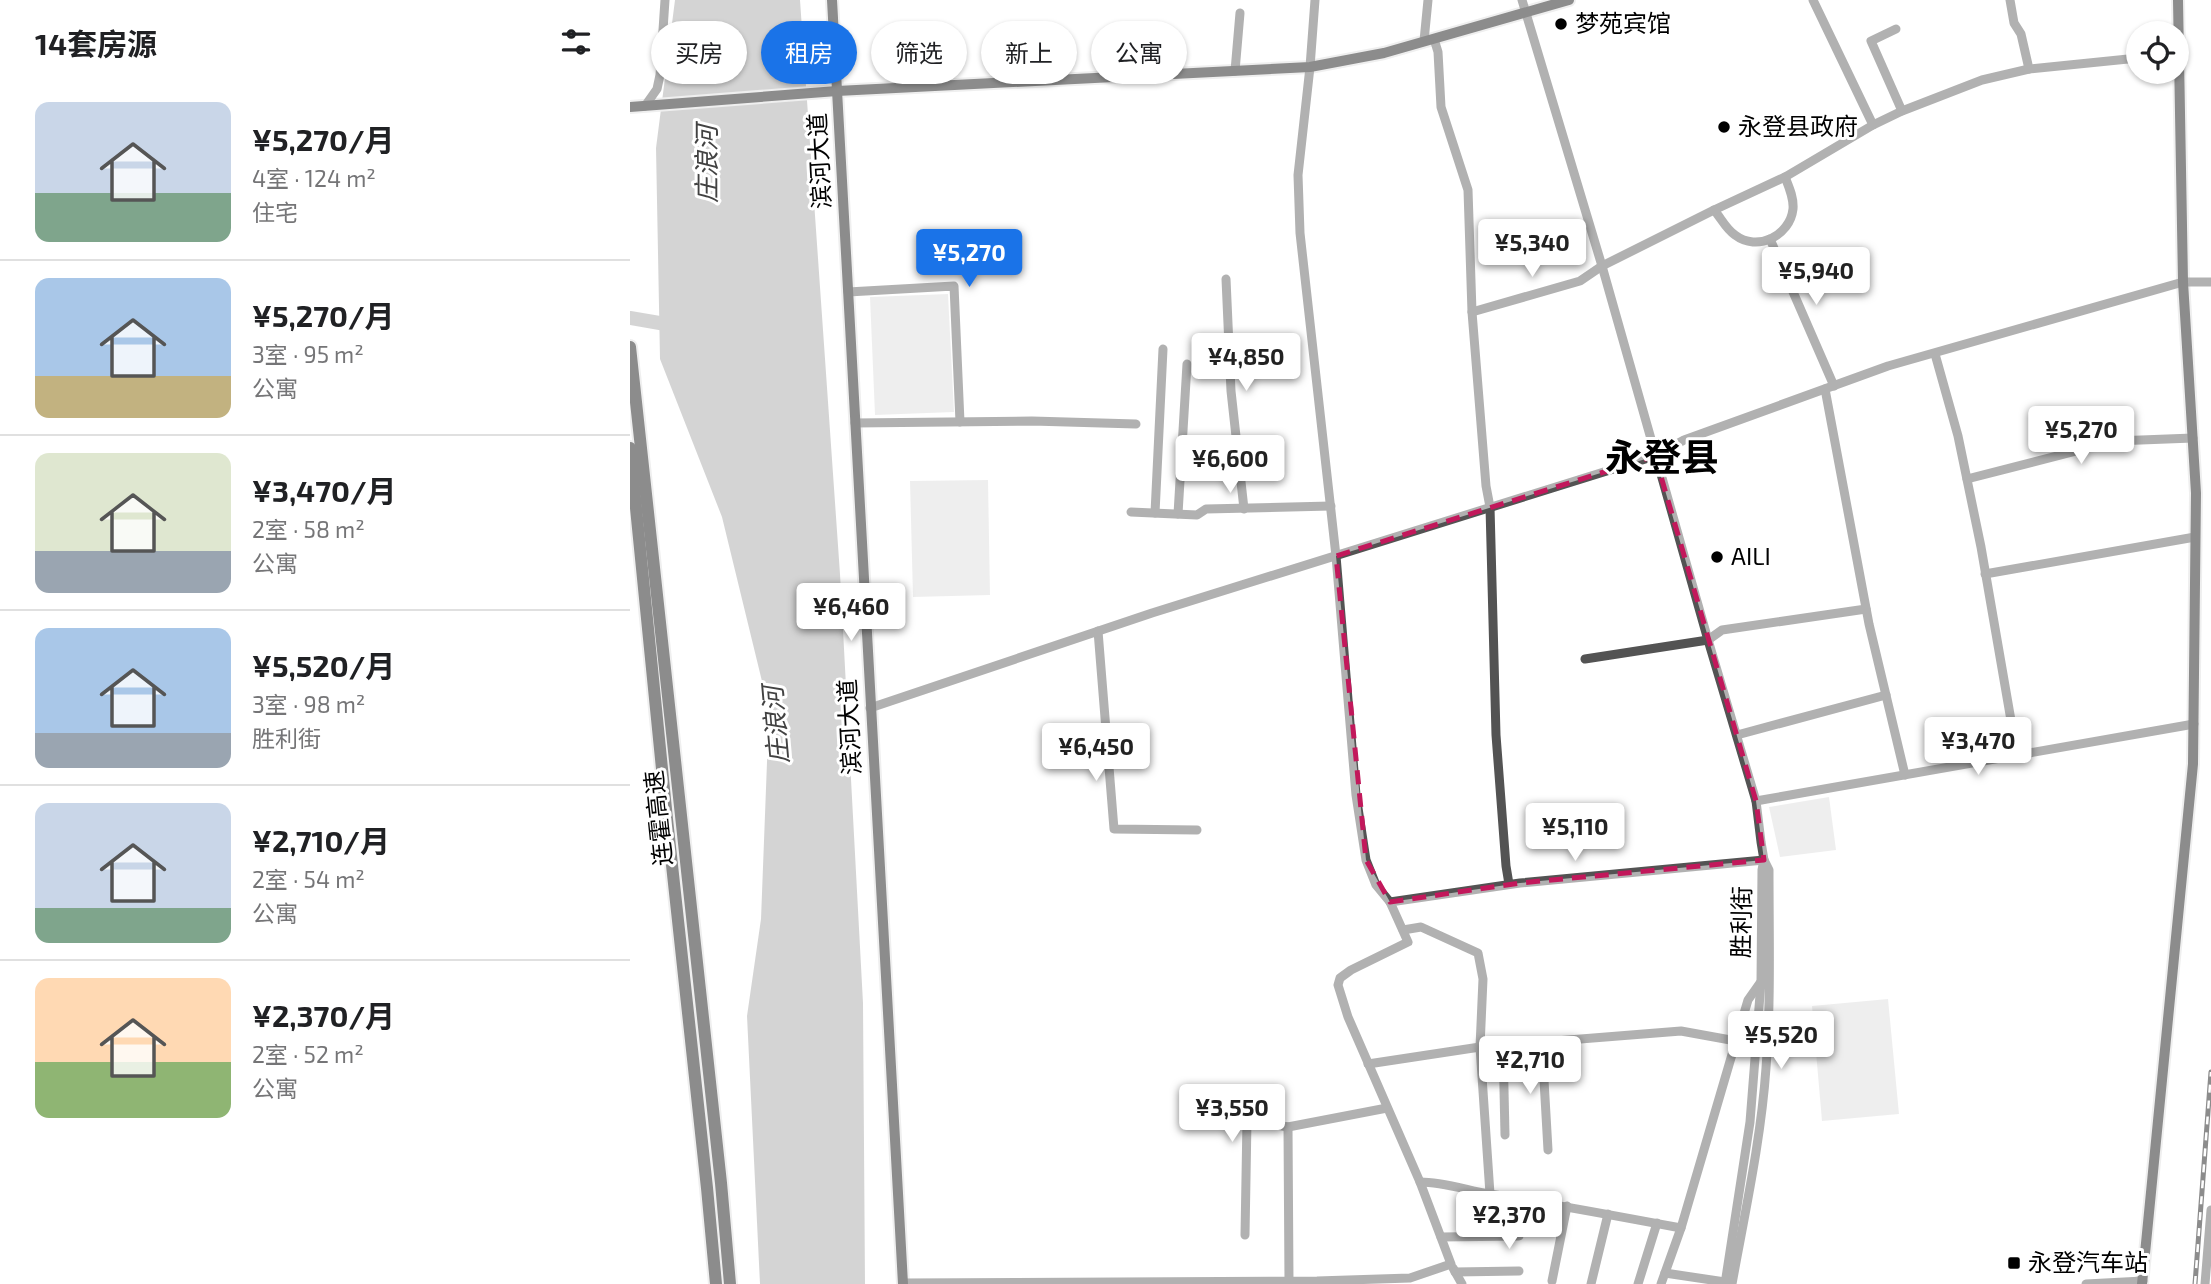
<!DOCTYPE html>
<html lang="zh">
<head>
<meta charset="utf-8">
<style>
  :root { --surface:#fff; --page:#f6f6f6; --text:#202124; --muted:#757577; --line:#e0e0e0; --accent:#1a73e8 }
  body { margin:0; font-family:"Exo 2","Noto Sans SC",sans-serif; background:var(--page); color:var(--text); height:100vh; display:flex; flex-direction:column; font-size:26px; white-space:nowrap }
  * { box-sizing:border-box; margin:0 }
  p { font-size:23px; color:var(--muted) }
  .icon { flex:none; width:38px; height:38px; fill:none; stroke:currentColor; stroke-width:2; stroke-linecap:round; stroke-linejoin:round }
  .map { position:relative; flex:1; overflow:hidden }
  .panel { display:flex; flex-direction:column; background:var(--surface); width:630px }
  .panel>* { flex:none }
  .hud { position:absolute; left:21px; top:21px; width:665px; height:63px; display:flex; gap:14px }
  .buttons { position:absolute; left:1496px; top:21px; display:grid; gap:14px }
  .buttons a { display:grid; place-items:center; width:63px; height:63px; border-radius:50%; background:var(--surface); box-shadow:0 2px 5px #0004; font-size:35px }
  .price { position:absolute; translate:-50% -60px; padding:0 16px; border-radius:7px; background:#fff; color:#222; font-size:23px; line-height:46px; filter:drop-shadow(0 2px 4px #0008) }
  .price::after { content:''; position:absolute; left:50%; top:42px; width:21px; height:16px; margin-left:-10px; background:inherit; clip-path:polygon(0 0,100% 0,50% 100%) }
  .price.active { background:var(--accent); color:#fff }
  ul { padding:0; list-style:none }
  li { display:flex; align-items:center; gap:21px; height:175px; padding:0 35px }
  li+li { border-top:2px solid var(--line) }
  li span { display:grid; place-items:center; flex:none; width:196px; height:140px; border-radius:14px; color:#555 }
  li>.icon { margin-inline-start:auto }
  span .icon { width:84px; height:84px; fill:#fffc; stroke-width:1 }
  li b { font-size:30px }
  h2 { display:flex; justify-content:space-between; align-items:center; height:84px; padding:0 35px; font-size:30px }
  .pill { padding:0 24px; border-radius:32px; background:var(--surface); box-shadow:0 2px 5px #0004; font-size:24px; line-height:63px }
  .pill.active { background:var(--accent); color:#fff }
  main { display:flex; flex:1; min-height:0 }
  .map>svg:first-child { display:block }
  .green { fill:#dadada }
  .water { fill:#a1a1a1 }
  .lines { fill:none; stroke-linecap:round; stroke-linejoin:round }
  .river { stroke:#a1a1a1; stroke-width:14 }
  .major-casing { stroke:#dbdbdb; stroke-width:14 }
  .highway-casing { stroke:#dbdbdb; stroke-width:16 }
  .minor { stroke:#535353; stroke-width:9 }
  .major { stroke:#000; stroke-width:10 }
  .highway { stroke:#000; stroke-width:12 }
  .rail-casing { stroke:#000; stroke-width:5 }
  .rail { stroke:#fff; stroke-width:2.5; stroke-dasharray:8; stroke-linecap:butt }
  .marked { fill:none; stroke:#c2185b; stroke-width:5; stroke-dasharray:14 9; stroke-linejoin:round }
  .poi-dot { fill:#000; stroke:#fff; stroke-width:2.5 }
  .labels { text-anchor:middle; stroke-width:6; stroke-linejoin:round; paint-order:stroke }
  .poi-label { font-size:24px; fill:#000; stroke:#fff; text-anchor:start }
  .street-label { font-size:24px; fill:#000; stroke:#fff }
  .water-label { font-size:26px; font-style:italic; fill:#424242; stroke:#fff }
  .town-label { font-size:38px; font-weight:bold; fill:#000; stroke:#fff }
</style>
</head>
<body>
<main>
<section class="panel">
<h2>14套房源<svg class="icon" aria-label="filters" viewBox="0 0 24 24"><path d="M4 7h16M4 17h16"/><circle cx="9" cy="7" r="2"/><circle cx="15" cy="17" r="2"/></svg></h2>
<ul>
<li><span style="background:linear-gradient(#c9d6e8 65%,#7fa58c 0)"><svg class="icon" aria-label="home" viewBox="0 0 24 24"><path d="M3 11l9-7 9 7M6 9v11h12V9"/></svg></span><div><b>¥5,270/月</b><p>4室 · 124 m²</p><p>住宅</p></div></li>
<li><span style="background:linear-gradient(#a9c7e8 70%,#c2b280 0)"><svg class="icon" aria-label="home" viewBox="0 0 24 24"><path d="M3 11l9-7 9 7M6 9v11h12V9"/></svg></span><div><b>¥5,270/月</b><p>3室 · 95 m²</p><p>公寓</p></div></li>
<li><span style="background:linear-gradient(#dfe7d0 70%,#9aa5b1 0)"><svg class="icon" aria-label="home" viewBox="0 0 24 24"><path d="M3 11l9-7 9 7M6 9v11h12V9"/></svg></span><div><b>¥3,470/月</b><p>2室 · 58 m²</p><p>公寓</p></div></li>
<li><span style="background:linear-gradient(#a9c7e8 75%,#9aa5b1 0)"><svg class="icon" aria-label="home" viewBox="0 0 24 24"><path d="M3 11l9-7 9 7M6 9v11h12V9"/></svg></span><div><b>¥5,520/月</b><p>3室 · 98 m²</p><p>胜利街</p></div></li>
<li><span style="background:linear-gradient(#c9d6e8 75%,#7fa58c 0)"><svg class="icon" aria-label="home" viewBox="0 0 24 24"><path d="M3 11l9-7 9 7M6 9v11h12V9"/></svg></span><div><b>¥2,710/月</b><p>2室 · 54 m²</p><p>公寓</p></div></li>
<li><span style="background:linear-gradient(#ffd9b3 60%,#8fb573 0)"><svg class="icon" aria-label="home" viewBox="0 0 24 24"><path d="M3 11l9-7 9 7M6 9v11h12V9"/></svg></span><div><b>¥2,370/月</b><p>2室 · 52 m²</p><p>公寓</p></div></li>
</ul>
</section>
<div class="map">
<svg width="1581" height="1284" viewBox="0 0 1581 1284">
  <rect width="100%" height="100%" fill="#fff"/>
  <!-- green -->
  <g class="green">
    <polygon points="318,294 324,412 245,415 240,297"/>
    <polygon points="358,480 360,595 283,597 280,481"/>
    <polygon points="1199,797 1206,850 1150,857 1139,807"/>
    <polygon points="1258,999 1269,1114 1192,1121 1182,1006"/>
  </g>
  <!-- water -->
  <polygon class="water" points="45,0 170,0 210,574 233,1003 235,1284 130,1284 117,1016 131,919 139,710 92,517 30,359 26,148"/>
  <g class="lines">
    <!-- river -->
    <polyline class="river" points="0,318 47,326"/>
    <defs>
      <g id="major">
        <polyline points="202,0 273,1284"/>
        <polyline points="0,107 207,91 680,67 754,53 939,0"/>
        <polyline points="1512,1284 1563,764 1566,493 1553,282 1548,0"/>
      </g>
      <g id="highway">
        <polyline points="0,347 91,1183 100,1284"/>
        <polyline points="0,448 37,819 77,1188 86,1284"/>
      </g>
    </defs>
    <!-- major casing -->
    <use href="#major" class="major-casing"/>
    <!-- highway casing -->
    <use href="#highway" class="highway-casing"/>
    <!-- minor -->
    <g class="minor">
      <path d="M892,0L972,266L1078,640L1126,801L1131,842L1134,860L1139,870C1139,936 1141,1002 1136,1068C1131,1140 1115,1212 1102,1284"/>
      <polyline points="1183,0 1243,125"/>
      <polyline points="1380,0 1384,23 1391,34 1399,69"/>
      <polyline points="1266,29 1241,41 1272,111"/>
      <polyline points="804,39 808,52 811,107 838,190 842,312 856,486 860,507 866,735 876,866 879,884"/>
      <polyline points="794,41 798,0"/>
      <polyline points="605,71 610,13"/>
      <polyline points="15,106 27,89 30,75 35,0"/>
      <path d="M1084,210C1091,218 1096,229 1105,235C1127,252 1160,236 1163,209C1164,198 1159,187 1155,177"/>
      <polyline points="1140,239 1204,386"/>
      <polyline points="596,279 601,391 614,509"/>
      <polyline points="218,292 324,286 330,422"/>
      <polyline points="842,312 950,281 972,266 1084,210 1155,177 1243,125 1272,111 1352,80 1399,69 1508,58"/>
      <polyline points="1305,354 1328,436 1351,547 1387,755"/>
      <polyline points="1195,389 1239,624 1275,775"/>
      <polyline points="225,423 402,421 506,424"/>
      <polyline points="1337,479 1485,441 1563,438"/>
      <polyline points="501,512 567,515 576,509 701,506"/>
      <polyline points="525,513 533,349"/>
      <polyline points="548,514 557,364"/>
      <polyline points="1355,574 1565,537"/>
      <polyline points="468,631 484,829 567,830"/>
      <polyline points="955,659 1078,640 1092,630 1236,609"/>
      <polyline points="240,708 522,613 1025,456 1054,440 1258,366 1553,282 1581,282"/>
      <polyline points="1107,735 1256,695"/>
      <polyline points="1126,801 1564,724"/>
      <polyline points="760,902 890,883 1134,860"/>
      <polyline points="773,930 791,927 848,953 853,979 850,1047 860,1194"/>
      <polyline points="902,1043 905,1069 914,1080 918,1150"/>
      <polyline points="873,1045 875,1135"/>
      <polyline points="738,1064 850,1047 1051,1031 1106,1041"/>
      <polyline points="658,1127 659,1282"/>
      <path d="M790,1182C813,1182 836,1190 859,1194C923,1204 987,1216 1051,1228"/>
      <polyline points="615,1235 617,1120 658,1127 757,1108"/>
      <polyline points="811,1237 889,1236 892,1199"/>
      <polyline points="823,1268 832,1284"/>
      <polyline points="825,1272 889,1271"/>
      <polyline points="1035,1273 1095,1282"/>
      <polyline points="922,1281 937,1206"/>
      <polyline points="273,1283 687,1281 780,1278 821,1264 790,1182 718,1017 708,985 710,978 721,970 778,942 760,902 746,885 736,860 726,795 706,556 670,233 668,175 680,67 685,0"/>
      <polyline points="961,1284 978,1214"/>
      <polyline points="1008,1284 1027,1223"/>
      <polyline points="1031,1284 1051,1228 1118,1000 1130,983"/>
      <polyline points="1095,1284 1120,1122 1131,982 1132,870 1134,860"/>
      <polyline points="1456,1284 1513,1281"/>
      <polyline points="1575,1284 1581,1210"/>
    </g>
    <!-- major -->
    <use href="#major" class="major"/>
    <!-- highway -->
    <use href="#highway" class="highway"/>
    <defs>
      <polyline id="rail" points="1565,1284 1581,1072"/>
    </defs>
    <!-- rail casing -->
    <use href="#rail" class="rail-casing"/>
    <!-- rail -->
    <use href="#rail" class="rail"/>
  </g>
  <!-- marked area -->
  <path d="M0 0H1581V1284H0ZM1025,456L1126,801L1134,860L890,883L760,902L736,860L706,556Z" fill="#fff" fill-opacity=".55" fill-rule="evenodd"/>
  <path class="marked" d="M1025,456L1126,801L1134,860L890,883L760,902L736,860L706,556Z"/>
  <!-- markers -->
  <g class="poi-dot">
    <circle cx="931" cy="24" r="7"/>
    <circle cx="1094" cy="127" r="7"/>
    <circle cx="1087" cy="557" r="7"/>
    <rect x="1377" y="1256" width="14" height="14" rx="3.5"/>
  </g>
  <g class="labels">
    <!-- poi labels -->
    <g class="poi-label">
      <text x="945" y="32">梦苑宾馆</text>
      <text x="1108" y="135">永登县政府</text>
      <text x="1101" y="565">AILI</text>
      <text x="1398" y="1271">永登汽车站</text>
    </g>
    <!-- street labels -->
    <g class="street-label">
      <text transform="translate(190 161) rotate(-93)" y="8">滨河大道</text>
      <text transform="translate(220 727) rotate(-93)" y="8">滨河大道</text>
      <text transform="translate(29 818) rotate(-96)" y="8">连霍高速</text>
      <text transform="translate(1112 922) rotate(-89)" y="8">胜利街</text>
    </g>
    <!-- water labels -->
    <g class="water-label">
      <text transform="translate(77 164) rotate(-90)" y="9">庄浪河</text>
      <text transform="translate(146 725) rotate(-95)" y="9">庄浪河</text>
    </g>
    <!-- town labels -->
    <g class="town-label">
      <text x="1032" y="471">永登县</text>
    </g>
  </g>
</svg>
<div class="buttons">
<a><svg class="icon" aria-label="locate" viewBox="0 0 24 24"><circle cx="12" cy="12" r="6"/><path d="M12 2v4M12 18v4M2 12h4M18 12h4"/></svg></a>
</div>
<b class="price" style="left:902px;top:279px">¥5,340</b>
<b class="price active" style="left:339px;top:289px">¥5,270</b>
<b class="price" style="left:1186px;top:307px">¥5,940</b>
<b class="price" style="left:616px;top:393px">¥4,850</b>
<b class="price" style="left:1451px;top:466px">¥5,270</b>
<b class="price" style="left:600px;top:495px">¥6,600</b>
<b class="price" style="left:221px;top:643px">¥6,460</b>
<b class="price" style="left:1348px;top:777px">¥3,470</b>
<b class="price" style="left:466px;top:783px">¥6,450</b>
<b class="price" style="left:945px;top:863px">¥5,110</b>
<b class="price" style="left:1151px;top:1071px">¥5,520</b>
<b class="price" style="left:900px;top:1096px">¥2,710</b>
<b class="price" style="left:602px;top:1144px">¥3,550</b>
<b class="price" style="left:879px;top:1251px">¥2,370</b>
<div class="hud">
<a class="pill">买房</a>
<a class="pill active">租房</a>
<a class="pill">筛选</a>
<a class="pill">新上</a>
<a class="pill">公寓</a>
</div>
</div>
</main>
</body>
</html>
